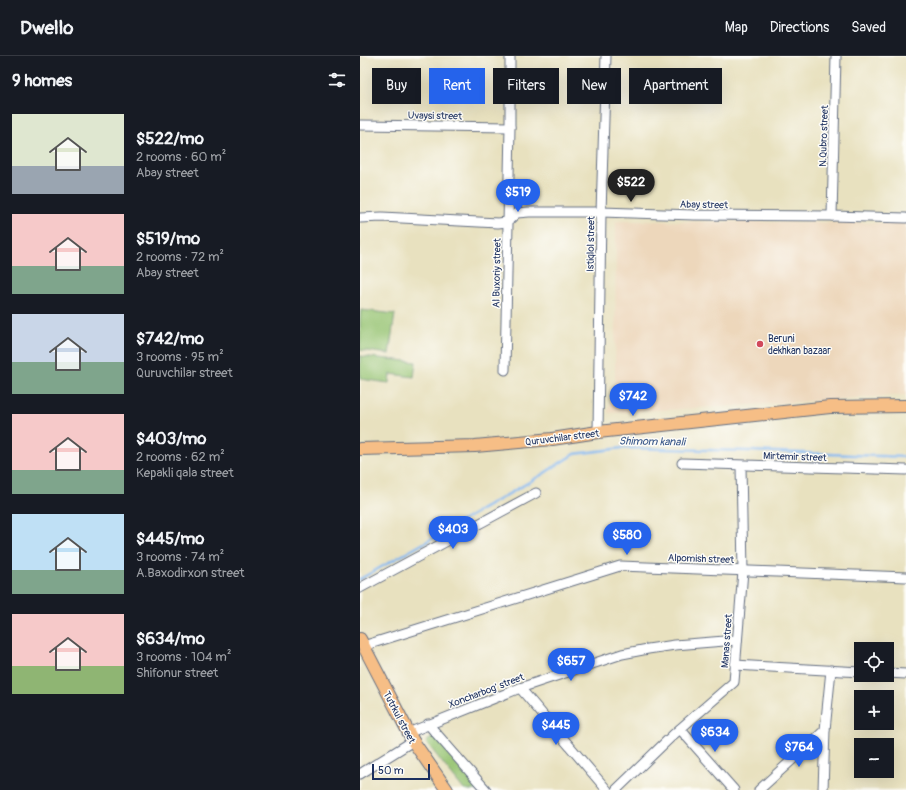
<!DOCTYPE html>
<html lang="en">
<head>
<meta charset="utf-8">
<style>
  :root { --surface:#171b24; --page:#242831; --text:#f1f3f6; --muted:#9ea1a6; --line:#363941; --accent:#2563eb }
  body { margin:0; font-family:Pangolin,sans-serif; background:var(--page); color:var(--text); height:100vh; display:flex; flex-direction:column; font-size:15px; white-space:nowrap }
  * { box-sizing:border-box; margin:0 }
  p { font-size:13px; color:var(--muted) }
  .icon { flex:none; width:22px; height:22px; fill:none; stroke:currentColor; stroke-width:2; stroke-linecap:round; stroke-linejoin:round }
  .map { position:relative; flex:1; overflow:hidden }
  .side { display:flex; flex-direction:column; background:var(--surface); width:360px }
  .side>* { flex:none }
  .hud { position:absolute; left:12px; top:12px; width:380px; height:36px; display:flex; gap:8px }
  .controls { position:absolute; left:494px; top:586px; display:grid; gap:8px }
  .controls a { display:grid; place-items:center; width:40px; height:40px; border-radius:0px; background:var(--surface); box-shadow:0 4px 16px #0002; font-size:20px }
  .scale { position:absolute; left:12px; bottom:10px; width:58px; box-sizing:border-box; padding-left:4px; border:2px solid #1b2f5e; border-top:0; font-size:11px; line-height:14px; white-space:nowrap; color:#1b2f5e; -webkit-text-stroke:3px #fdfcf7; paint-order:stroke }
  .price { position:absolute; translate:-50% -34px; padding:0 9px; border-radius:14px; background:var(--accent); color:#fff; font-size:13px; line-height:26px; filter:drop-shadow(0 1px 2px #0008) }
  .price::after { content:''; position:absolute; left:50%; top:24px; width:12px; height:9px; margin-left:-6px; background:inherit; clip-path:polygon(0 0,100% 0,50% 100%) }
  .price.selected { background:#222; color:#fff }
  ul { padding:0; list-style:none }
  li { display:flex; align-items:center; gap:12px; height:100px; padding:0 12px }
  li span { display:grid; place-items:center; flex:none; width:112px; height:80px; border-radius:0px; color:#555 }
  li>.icon { margin-inline-start:auto }
  span .icon { width:48px; height:48px; fill:#fffc; stroke-width:1 }
  li b { font-size:17px }
  h2 { display:flex; justify-content:space-between; align-items:center; height:48px; padding:0 12px; font-size:17px }
  .tag { padding:0 14px; border-radius:0px; background:var(--surface); box-shadow:0 4px 16px #0002; font-size:14px; line-height:36px }
  .tag.selected { background:var(--accent); color:#fff }
  header { display:flex; align-items:center; gap:24px; box-sizing:border-box; height:56px; padding:0 20px; background:var(--surface); border-bottom:1px solid var(--line) }
  header strong { font-size:19px }
  nav { display:flex; gap:22px; margin-inline-start:auto; font-size:14px }
  main { display:flex; flex:1; min-height:0 }
  .map>svg:first-child { display:block }
  .built { fill:#edd7bb }
  .green { fill:#95c371; stroke:#587968 }
  .lines { fill:none; stroke-linecap:round; stroke-linejoin:round }
  .stream { stroke:#82b7f1; stroke-width:2.5 }
  .minor-casing { stroke:#636d80; stroke-width:11 }
  .major-casing { stroke:#636d80; stroke-width:14 }
  .minor { stroke:#fff; stroke-width:9 }
  .major { stroke:#f6be86; stroke-width:12 }
  .poi-dot { fill:#d1495b; stroke:#fdfcf7; stroke-width:1.5 }
  .labels { text-anchor:middle; stroke-width:3; stroke-linejoin:round; paint-order:stroke }
  .street-label { font-size:10px; fill:#1b2f5e; stroke:#fdfcf7 }
  .poi-label { font-size:10px; fill:#1b2f5e; stroke:#fdfcf7; text-anchor:start }
  .water-label { font-size:11px; font-style:italic; fill:#3a588a; stroke:#fdfcf7 }
</style>
</head>
<body>
<header>
<strong>Dwello</strong>
<nav><a>Map</a><a>Directions</a><a>Saved</a></nav>
</header>
<main>
<section class="side">
<h2>9 homes<svg class="icon" aria-label="filters" viewBox="0 0 24 24"><path d="M4 7h16M4 17h16"/><circle cx="9" cy="7" r="2"/><circle cx="15" cy="17" r="2"/></svg></h2>
<ul>
<li><span style="background:linear-gradient(#dfe7d0 65%,#9aa5b1 0)"><svg class="icon" aria-label="home" viewBox="0 0 24 24"><path d="M3 11l9-7 9 7M6 9v11h12V9"/></svg></span><div><b>$522/mo</b><p>2 rooms · 60 m²</p><p>Abay street</p></div></li>
<li><span style="background:linear-gradient(#f6c9c9 65%,#7fa58c 0)"><svg class="icon" aria-label="home" viewBox="0 0 24 24"><path d="M3 11l9-7 9 7M6 9v11h12V9"/></svg></span><div><b>$519/mo</b><p>2 rooms · 72 m²</p><p>Abay street</p></div></li>
<li><span style="background:linear-gradient(#c9d6e8 60%,#7fa58c 0)"><svg class="icon" aria-label="home" viewBox="0 0 24 24"><path d="M3 11l9-7 9 7M6 9v11h12V9"/></svg></span><div><b>$742/mo</b><p>3 rooms · 95 m²</p><p>Quruvchilar street</p></div></li>
<li><span style="background:linear-gradient(#f6c9c9 70%,#7fa58c 0)"><svg class="icon" aria-label="home" viewBox="0 0 24 24"><path d="M3 11l9-7 9 7M6 9v11h12V9"/></svg></span><div><b>$403/mo</b><p>2 rooms · 62 m²</p><p>Kepakli qala street</p></div></li>
<li><span style="background:linear-gradient(#bfe0f5 70%,#7fa58c 0)"><svg class="icon" aria-label="home" viewBox="0 0 24 24"><path d="M3 11l9-7 9 7M6 9v11h12V9"/></svg></span><div><b>$445/mo</b><p>3 rooms · 74 m²</p><p>A.Baxodirxon street</p></div></li>
<li><span style="background:linear-gradient(#f6c9c9 65%,#8fb573 0)"><svg class="icon" aria-label="home" viewBox="0 0 24 24"><path d="M3 11l9-7 9 7M6 9v11h12V9"/></svg></span><div><b>$634/mo</b><p>3 rooms · 104 m²</p><p>Shifonur street</p></div></li>
</ul>
</section>
<div class="map">
<svg width="546" height="734" viewBox="0 0 546 734">
  <rect width="100%" height="100%" fill="#fdfcf7"/>
  <filter id="ink" filterUnits="userSpaceOnUse"><feTurbulence type="fractalNoise" baseFrequency=".025" numOctaves="2"/><feDisplacementMap in="SourceGraphic" scale="8" xChannelSelector="R" yChannelSelector="G"/><feConvolveMatrix kernelMatrix="1 2 1 2 8 2 1 2 1" color-interpolation-filters="sRGB"/></filter>
  <filter id="wash" filterUnits="userSpaceOnUse"><feTurbulence type="fractalNoise" baseFrequency=".012" numOctaves="4" result="noise"/><feDisplacementMap in="SourceGraphic" scale="16" xChannelSelector="R" yChannelSelector="G"/><feGaussianBlur stdDeviation="0.9" result="paint"/><feColorMatrix in="noise" values="0 0 0 0 0 0 0 0 0 0 0 0 0 0 0 0 0 1.4 0 .05"/><feComposite in="paint" operator="in"/></filter>
  <g filter="url(#wash)">
    <rect width="100%" height="100%" fill="#e8e1bf"/>
    <!-- built -->
    <polygon class="built" points="256,165 546,167 546,339 408,348 248,357 255,324"/>
    <!-- green -->
    <g class="green">
      <polygon points="1,254 35,258 29,298 0,294 0,264"/>
      <polygon points="0,300 56,306 54,321 30,318 29,327 0,323"/>
      <polygon points="75,679 119,734 104,734 66,686"/>
    </g>
    <g class="lines">
      <!-- stream -->
      <polyline class="stream" points="0,523 71,483 183,418 214,398 262,392 391,395 546,401"/>
    </g>
  </g>
  <g filter="url(#ink)">
    <g class="lines">
      <defs>
        <g id="minor">
          <polyline points="0,69 150,71"/>
          <polyline points="472,160 476,0"/>
          <polyline points="0,162 22,161 138,167 147,166 157,157 169,156 241,156 334,159 472,160 546,162"/>
          <polyline points="145,314 150,71 150,0"/>
          <polyline points="238,376 241,156 246,0"/>
          <polyline points="322,407 546,414"/>
          <polyline points="0,532 176,437"/>
          <polyline points="3,590 260,510 546,521"/>
          <polyline points="375,609 501,616"/>
          <polyline points="527,617 546,618"/>
          <polyline points="160,632 247,734"/>
          <polyline points="68,668 126,734"/>
          <polyline points="320,673 374,734"/>
          <polyline points="48,677 160,632 262,598 288,593 315,589 377,584"/>
          <polyline points="0,718 53,685"/>
          <polyline points="256,734 313,679 374,626 383,515 381,410"/>
          <polyline points="399,734 465,674"/>
          <polyline points="463,734 465,674 471,614"/>
        </g>
        <g id="major">
          <polyline points="0,393 115,390 192,383 238,376 470,351 546,350"/>
          <polyline points="0,583 53,685 87,734"/>
        </g>
      </defs>
      <!-- minor casing -->
      <use href="#minor" class="minor-casing"/>
      <!-- major casing -->
      <use href="#major" class="major-casing"/>
      <!-- minor -->
      <use href="#minor" class="minor"/>
      <!-- major -->
      <use href="#major" class="major"/>
    </g>
  </g>
  <!-- markers -->
  <circle class="poi-dot" cx="400" cy="288" r="4"/>
  <g class="labels">
    <!-- street labels -->
    <g class="street-label">
      <text transform="translate(75 59) rotate(1)" y="4">Uvaysi street</text>
      <text transform="translate(463 80) rotate(-88)" y="4">N.Qubro street</text>
      <text transform="translate(344 148) rotate(1)" y="4">Abay street</text>
      <text transform="translate(230 188) rotate(-89)" y="4">Istiqlol street</text>
      <text transform="translate(136 217) rotate(-89)" y="4">Al Buxoriy street</text>
      <text transform="translate(202 381) rotate(-7)" y="4">Quruvchilar street</text>
      <text transform="translate(435 400) rotate(2)" y="4">Mirtemir street</text>
      <text transform="translate(341 502) rotate(2)" y="4">Alpomish street</text>
      <text transform="translate(366 585) rotate(-86)" y="4">Manas street</text>
      <text transform="translate(126 634) rotate(-21)" y="4">Xoncharbog' street</text>
      <text transform="translate(40 661) rotate(62)" y="4">Tutrkul street</text>
    </g>
    <!-- poi labels -->
    <g class="poi-label">
      <text x="408" y="286">Beruni<tspan x="408" dy="12">dekhkan bazaar</tspan></text>
    </g>
    <!-- water labels -->
    <g class="water-label">
      <text transform="translate(292 385) rotate(1)" y="4">Shimom kanali</text>
    </g>
  </g>
</svg>
<div class="controls">
<a><svg class="icon" aria-label="locate" viewBox="0 0 24 24"><circle cx="12" cy="12" r="6"/><path d="M12 2v4M12 18v4M2 12h4M18 12h4"/></svg></a>
<a>+</a>
<a>−</a>
</div>
<div class="scale">50 m</div>
<b class="price selected" style="left:271px;top:147px">$522</b>
<b class="price" style="left:158px;top:157px">$519</b>
<b class="price" style="left:273px;top:361px">$742</b>
<b class="price" style="left:93px;top:494px">$403</b>
<b class="price" style="left:267px;top:500px">$580</b>
<b class="price" style="left:211px;top:626px">$657</b>
<b class="price" style="left:196px;top:690px">$445</b>
<b class="price" style="left:355px;top:697px">$634</b>
<b class="price" style="left:439px;top:712px">$764</b>
<div class="hud">
<a class="tag">Buy</a>
<a class="tag selected">Rent</a>
<a class="tag">Filters</a>
<a class="tag">New</a>
<a class="tag">Apartment</a>
</div>
</div>
</main>
</body>
</html>
